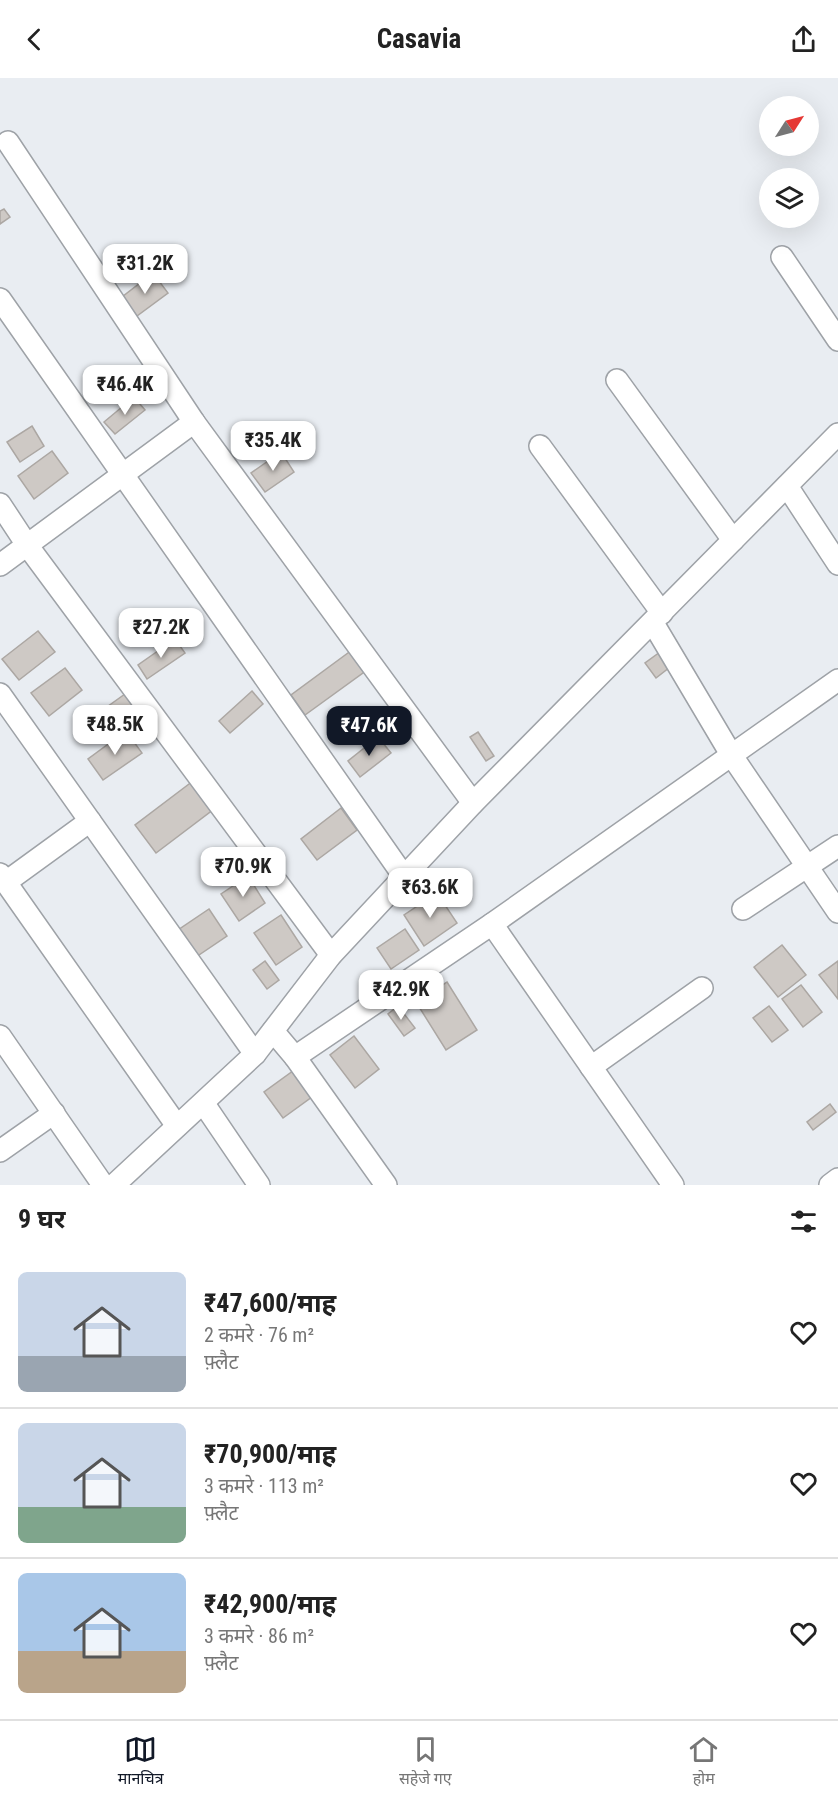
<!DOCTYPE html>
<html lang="hi">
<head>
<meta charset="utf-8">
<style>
  :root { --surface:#fff; --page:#f2f2f2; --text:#222; --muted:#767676; --line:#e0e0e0; --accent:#111827 }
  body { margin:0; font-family:"Roboto Condensed","Noto Sans Devanagari",sans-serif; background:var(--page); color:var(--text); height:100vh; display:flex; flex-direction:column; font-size:22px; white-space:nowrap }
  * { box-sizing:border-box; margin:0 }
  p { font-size:20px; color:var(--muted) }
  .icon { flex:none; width:33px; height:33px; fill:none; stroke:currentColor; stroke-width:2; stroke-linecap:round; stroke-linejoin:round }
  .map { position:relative; height:1107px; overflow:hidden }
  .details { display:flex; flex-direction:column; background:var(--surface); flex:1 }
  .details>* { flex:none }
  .needle { width:39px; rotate:54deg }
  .controls { position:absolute; left:759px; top:18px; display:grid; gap:12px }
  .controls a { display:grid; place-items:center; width:60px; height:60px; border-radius:50%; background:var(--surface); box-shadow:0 6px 24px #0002; font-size:30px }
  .price { position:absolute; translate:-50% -51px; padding:0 14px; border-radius:12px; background:#fff; color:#222; font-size:20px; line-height:39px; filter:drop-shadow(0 2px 3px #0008) }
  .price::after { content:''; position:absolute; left:50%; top:36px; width:18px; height:14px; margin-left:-9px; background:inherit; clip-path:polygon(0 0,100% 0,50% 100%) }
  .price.active { background:var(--accent); color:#fff }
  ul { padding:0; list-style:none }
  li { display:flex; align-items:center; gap:18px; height:150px; padding:0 18px }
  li+li { border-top:2px solid var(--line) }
  li span { display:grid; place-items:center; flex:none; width:168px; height:120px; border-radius:9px; color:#555 }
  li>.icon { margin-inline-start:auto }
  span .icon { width:72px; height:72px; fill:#fffc; stroke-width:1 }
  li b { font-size:26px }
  h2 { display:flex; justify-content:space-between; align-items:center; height:72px; padding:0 18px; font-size:26px }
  header { display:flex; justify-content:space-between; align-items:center; height:78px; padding:0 18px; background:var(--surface); font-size:27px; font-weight:700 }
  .tab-bar { display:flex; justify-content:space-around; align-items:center; height:84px; border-top:2px solid var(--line); background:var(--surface); font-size:16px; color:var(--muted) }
  .tab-bar a { display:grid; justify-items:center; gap:3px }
  .tab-bar .active { color:var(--accent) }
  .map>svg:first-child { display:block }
  .building { fill:#cec9c5; stroke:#aca7a3; stroke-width:1.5 }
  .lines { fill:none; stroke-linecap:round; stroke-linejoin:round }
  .minor-casing { stroke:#9ea2a7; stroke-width:24 }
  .minor { stroke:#fff; stroke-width:21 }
</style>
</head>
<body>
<header><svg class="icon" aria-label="back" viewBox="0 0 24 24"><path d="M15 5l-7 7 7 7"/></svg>Casavia<svg class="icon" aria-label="share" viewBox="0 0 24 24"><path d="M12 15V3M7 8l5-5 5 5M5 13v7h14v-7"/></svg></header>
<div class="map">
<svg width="838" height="1107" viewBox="0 0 838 1107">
  <rect width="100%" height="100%" fill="#e9edf2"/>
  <!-- building -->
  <g class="building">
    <polygon points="4,131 10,139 0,146 0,133"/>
    <polygon points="153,195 168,215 137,238 122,219"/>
    <polygon points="134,319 145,332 115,356 104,344"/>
    <polygon points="32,348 44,368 20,384 7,364"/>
    <polygon points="52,373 68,395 34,421 18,398"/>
    <polygon points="281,374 294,394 265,414 251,395"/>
    <polygon points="38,553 55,574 19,602 2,581"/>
    <polygon points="175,561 185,575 147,601 138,587"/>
    <polygon points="352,572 367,592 305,637 291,617"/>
    <polygon points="660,574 670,589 656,600 645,585"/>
    <polygon points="65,590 82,612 49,638 31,615"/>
    <polygon points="252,613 263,626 230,655 219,643"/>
    <polygon points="125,616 138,634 99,662 86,644"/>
    <polygon points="126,653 142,675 103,702 88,681"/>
    <polygon points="478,654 494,678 486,683 470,659"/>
    <polygon points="378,659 391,675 360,699 348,683"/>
    <polygon points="193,703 214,731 156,775 135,747"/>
    <polygon points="341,730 357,752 317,782 301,761"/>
    <polygon points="248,798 265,825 239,843 221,816"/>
    <polygon points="437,815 457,845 424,868 404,837"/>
    <polygon points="209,831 227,858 193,881 175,854"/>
    <polygon points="281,837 302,869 276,887 254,855"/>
    <polygon points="405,851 419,872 391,891 377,870"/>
    <polygon points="782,867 806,897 778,919 754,889"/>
    <polygon points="265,883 279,902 267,911 253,892"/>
    <polygon points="838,883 838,921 819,897"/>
    <polygon points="447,904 477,952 446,972 416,924"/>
    <polygon points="801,907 822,934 803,949 782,921"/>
    <polygon points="398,928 415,950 404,958 388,936"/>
    <polygon points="769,928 788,952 772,964 753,940"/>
    <polygon points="354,958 379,991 355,1010 330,977"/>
    <polygon points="297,990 316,1016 283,1040 264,1014"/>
    <polygon points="830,1026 836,1034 813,1052 807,1044"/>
  </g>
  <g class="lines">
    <defs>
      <g id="minor">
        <polyline points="8,64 194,344 473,725"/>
        <polyline points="782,179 838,262"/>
        <polyline points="0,221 405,800"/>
        <polyline points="617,302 733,462"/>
        <polyline points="540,368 662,535"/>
        <polyline points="787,408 838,486"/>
        <polyline points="0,426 27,467 331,877"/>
        <polyline points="0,487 194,344"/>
        <polyline points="653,545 732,678 838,834"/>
        <polyline points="0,616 255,976"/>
        <polyline points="0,796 177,1048"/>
        <polyline points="6,804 90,743"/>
        <polyline points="743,831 838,768"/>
        <polyline points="492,846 673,1107"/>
        <polyline points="273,953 295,979 492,846 838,602"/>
        <polyline points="0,958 103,1107"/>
        <polyline points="295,979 386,1107"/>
        <polyline points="591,989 702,910"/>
        <polyline points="204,1026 259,1107"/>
        <polyline points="0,1073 54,1035"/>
        <polyline points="114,1107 255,976 331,877 473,725 838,356"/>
        <polyline points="830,1107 838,1101"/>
      </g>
    </defs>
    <!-- minor casing -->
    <use href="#minor" class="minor-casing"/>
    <!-- minor -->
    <use href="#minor" class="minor"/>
  </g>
</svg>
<div class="controls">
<a><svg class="needle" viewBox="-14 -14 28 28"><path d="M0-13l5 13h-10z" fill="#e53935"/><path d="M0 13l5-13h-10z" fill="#767676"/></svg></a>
<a><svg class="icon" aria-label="layers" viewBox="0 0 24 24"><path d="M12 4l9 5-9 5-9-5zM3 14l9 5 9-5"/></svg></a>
</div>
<b class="price" style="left:145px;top:217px">₹31.2K</b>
<b class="price" style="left:125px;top:338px">₹46.4K</b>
<b class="price" style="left:273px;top:394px">₹35.4K</b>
<b class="price" style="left:161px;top:581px">₹27.2K</b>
<b class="price" style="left:115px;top:678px">₹48.5K</b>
<b class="price active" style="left:369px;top:679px">₹47.6K</b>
<b class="price" style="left:243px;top:820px">₹70.9K</b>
<b class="price" style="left:430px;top:841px">₹63.6K</b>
<b class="price" style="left:401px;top:943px">₹42.9K</b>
</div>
<section class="details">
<h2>9 घर<svg class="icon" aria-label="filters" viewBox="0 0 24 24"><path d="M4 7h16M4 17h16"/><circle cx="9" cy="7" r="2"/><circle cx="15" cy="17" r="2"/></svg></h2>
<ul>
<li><span style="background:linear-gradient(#c9d6e8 70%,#9aa5b1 0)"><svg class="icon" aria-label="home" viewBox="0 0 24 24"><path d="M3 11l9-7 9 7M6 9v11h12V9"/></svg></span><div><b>₹47,600/माह</b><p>2 कमरे · 76 m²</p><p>फ़्लैट</p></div><svg class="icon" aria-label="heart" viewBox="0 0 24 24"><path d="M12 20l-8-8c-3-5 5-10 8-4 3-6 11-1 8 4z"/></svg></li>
<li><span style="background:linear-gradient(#c9d6e8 70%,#7fa58c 0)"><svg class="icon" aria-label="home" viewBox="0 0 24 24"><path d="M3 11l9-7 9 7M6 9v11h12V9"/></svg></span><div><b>₹70,900/माह</b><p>3 कमरे · 113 m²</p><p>फ़्लैट</p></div><svg class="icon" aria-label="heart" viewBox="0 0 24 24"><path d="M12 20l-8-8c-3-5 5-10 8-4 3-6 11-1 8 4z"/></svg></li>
<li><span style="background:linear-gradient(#a9c7e8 65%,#b9a48a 0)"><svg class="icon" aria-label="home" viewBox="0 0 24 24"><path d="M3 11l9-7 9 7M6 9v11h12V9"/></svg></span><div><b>₹42,900/माह</b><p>3 कमरे · 86 m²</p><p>फ़्लैट</p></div><svg class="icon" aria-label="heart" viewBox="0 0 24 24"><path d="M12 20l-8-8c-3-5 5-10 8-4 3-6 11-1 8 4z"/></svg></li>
</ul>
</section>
<nav class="tab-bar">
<a class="active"><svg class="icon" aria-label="map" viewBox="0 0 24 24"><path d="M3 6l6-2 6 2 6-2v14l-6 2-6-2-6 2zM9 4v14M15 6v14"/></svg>मानचित्र</a>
<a><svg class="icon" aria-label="saved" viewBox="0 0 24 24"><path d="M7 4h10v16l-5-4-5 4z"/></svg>सहेजे गए</a>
<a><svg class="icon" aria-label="home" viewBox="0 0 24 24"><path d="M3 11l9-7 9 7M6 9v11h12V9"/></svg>होम</a>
</nav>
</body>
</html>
